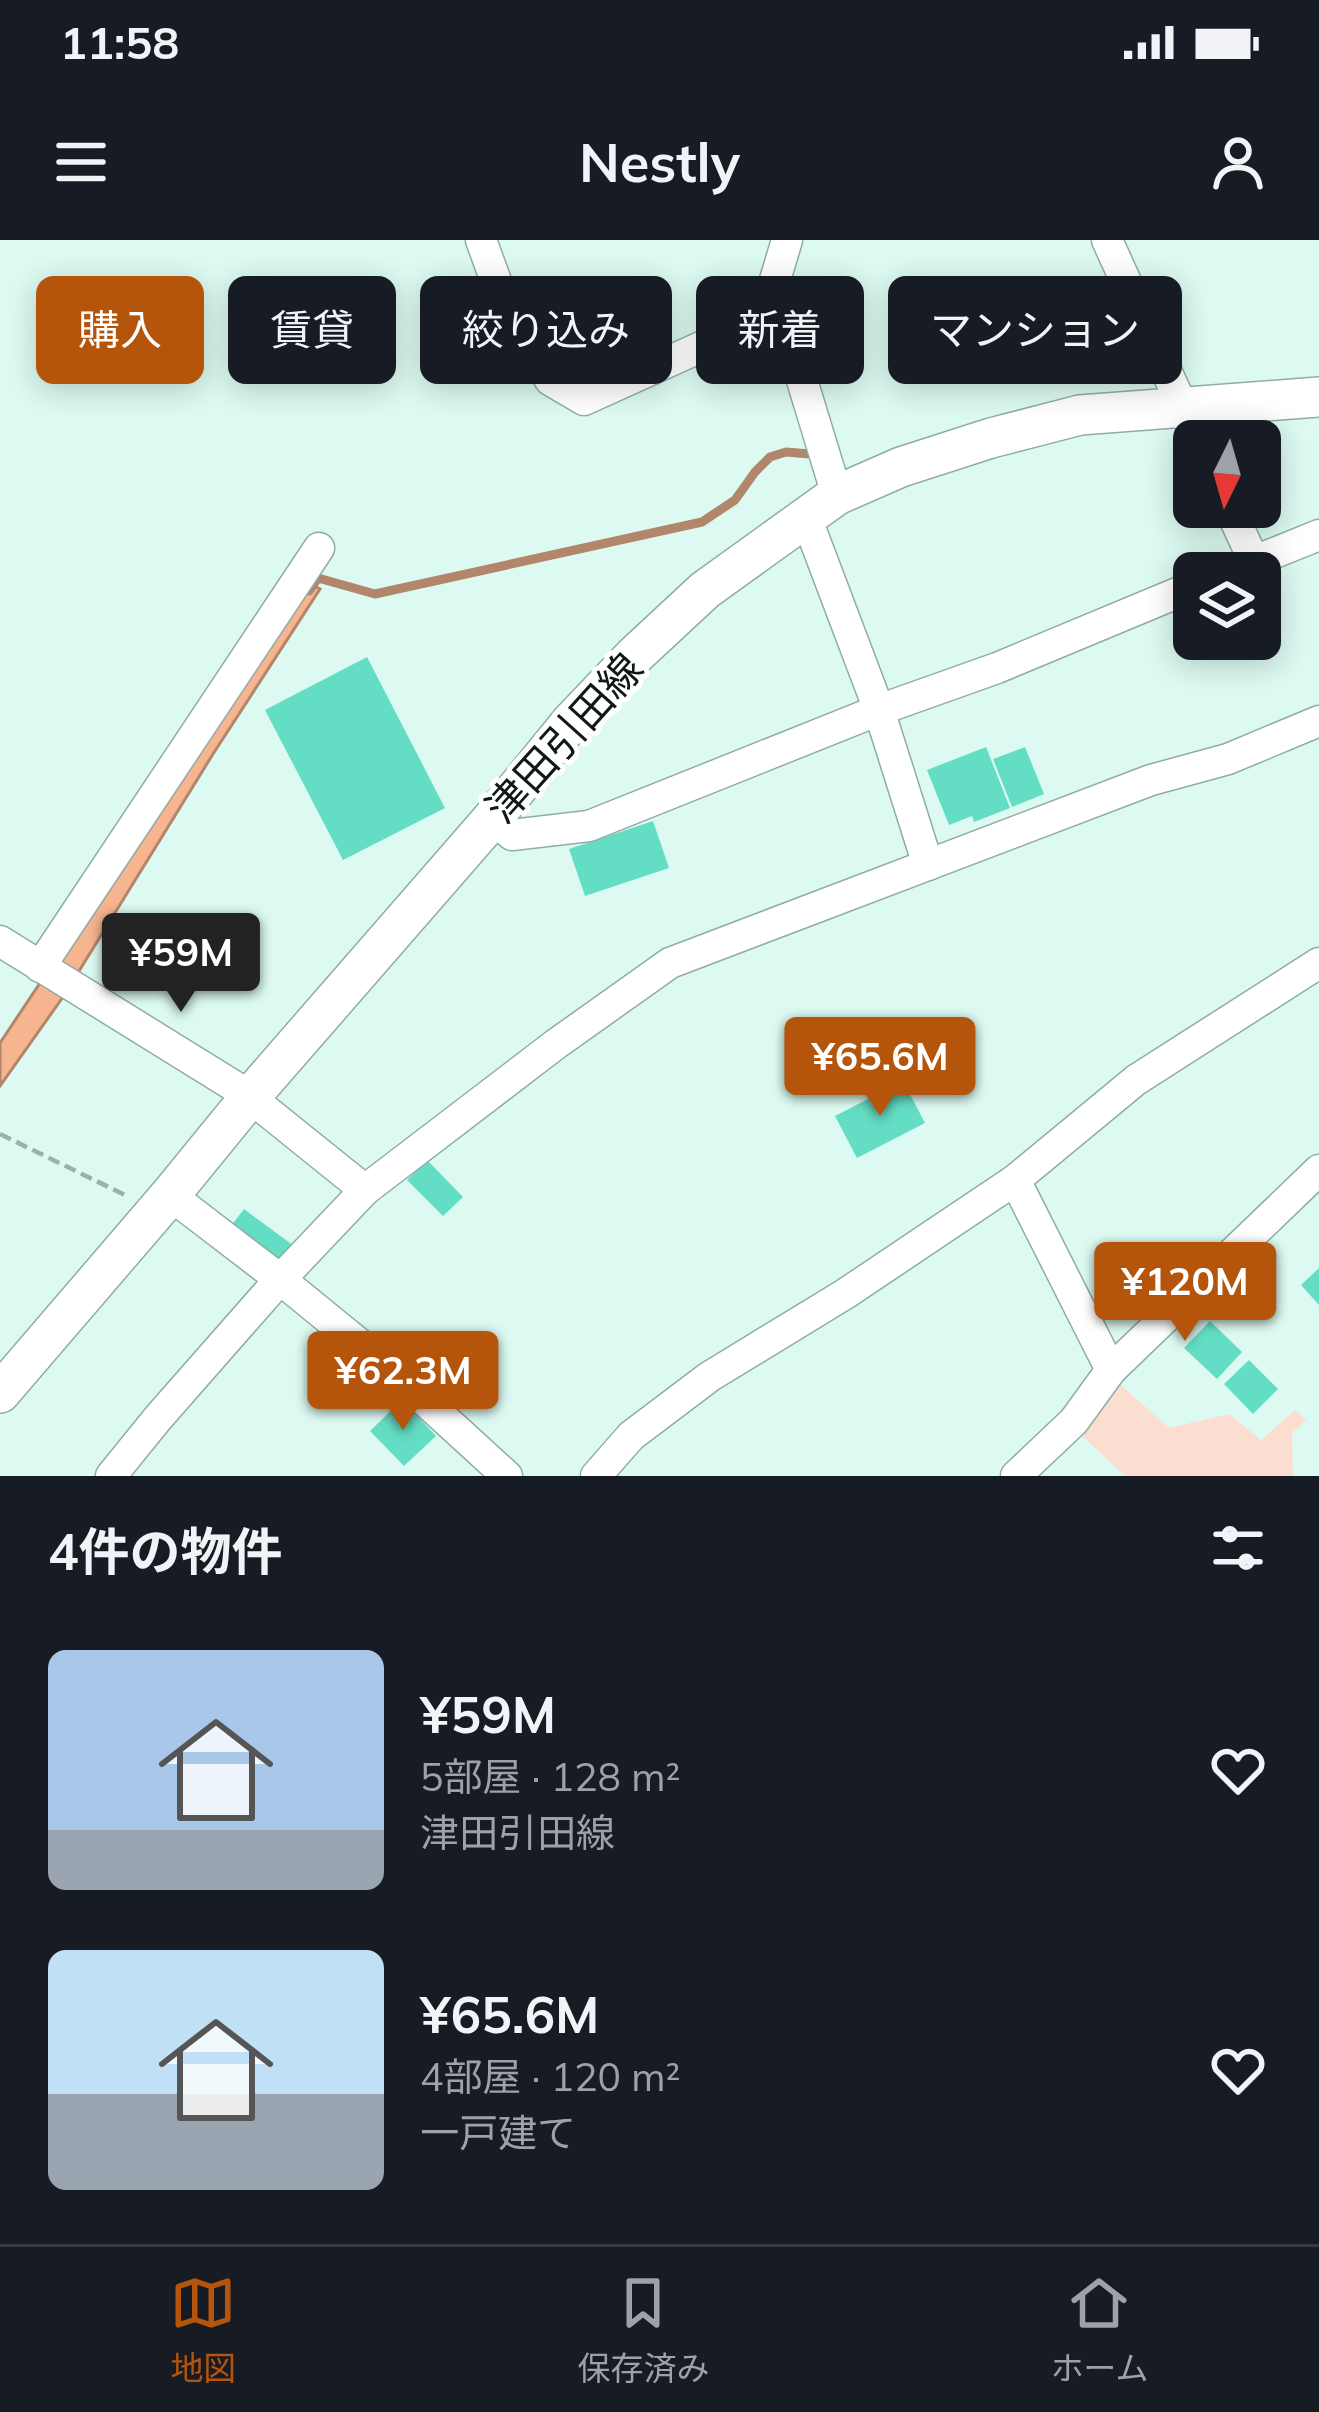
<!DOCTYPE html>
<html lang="ja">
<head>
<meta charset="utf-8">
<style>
  :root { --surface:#171b24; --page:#20242c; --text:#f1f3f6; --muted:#9ea1a6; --line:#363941; --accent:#b5550b }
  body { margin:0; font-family:Mulish,"Noto Sans JP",sans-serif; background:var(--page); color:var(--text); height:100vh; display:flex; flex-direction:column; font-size:45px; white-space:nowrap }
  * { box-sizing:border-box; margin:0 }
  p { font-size:39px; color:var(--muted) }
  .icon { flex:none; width:66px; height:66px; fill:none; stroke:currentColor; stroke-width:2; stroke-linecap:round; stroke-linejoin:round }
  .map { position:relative; height:1236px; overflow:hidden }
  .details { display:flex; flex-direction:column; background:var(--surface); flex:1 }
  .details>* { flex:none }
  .guide { position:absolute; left:36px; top:36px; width:1248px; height:108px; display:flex; gap:24px }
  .needle { width:78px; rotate:185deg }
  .controls { position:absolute; left:1173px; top:180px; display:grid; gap:24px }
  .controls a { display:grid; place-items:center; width:108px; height:108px; border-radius:18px; background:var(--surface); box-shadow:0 6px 30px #0003; font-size:60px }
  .price { position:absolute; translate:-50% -102px; padding:0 27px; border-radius:12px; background:var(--accent); color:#fff; font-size:39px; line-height:78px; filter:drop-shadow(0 3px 6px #0008) }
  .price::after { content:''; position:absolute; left:50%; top:72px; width:36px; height:27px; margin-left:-18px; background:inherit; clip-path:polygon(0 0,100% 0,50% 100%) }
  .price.active { background:#222; color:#fff }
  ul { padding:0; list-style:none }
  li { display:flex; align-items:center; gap:36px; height:300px; padding:0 48px }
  li span { display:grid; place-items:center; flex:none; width:336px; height:240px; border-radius:18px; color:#555 }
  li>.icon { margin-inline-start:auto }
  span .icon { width:144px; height:144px; fill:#fffc; stroke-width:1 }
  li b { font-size:51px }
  h2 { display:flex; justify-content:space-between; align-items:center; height:144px; padding:0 48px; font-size:51px }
  .tag { padding:0 42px; border-radius:18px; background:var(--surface); box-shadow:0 6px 30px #0003; font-size:42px; line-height:108px }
  .tag.active { background:var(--accent); color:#fff }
  .status { display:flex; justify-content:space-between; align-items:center; height:84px; padding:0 60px; background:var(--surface); direction:ltr }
  .status svg { height:33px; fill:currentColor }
  header { display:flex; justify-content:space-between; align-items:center; height:156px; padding:0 48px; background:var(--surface); font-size:54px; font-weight:700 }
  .dock { display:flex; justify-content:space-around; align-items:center; height:168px; border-top:3px solid var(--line); background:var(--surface); font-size:33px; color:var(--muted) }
  .dock a { display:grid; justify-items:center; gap:6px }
  .dock .active { color:var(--accent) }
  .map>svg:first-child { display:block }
  .green { fill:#fbdecf }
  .water { fill:#f6b48f; stroke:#b1866b; stroke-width:3 }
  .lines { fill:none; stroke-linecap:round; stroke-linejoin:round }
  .stream { stroke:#b1866b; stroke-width:9 }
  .building { fill:#64ddc5 }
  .minor-casing { stroke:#90aca5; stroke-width:33 }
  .major-casing { stroke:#90aca5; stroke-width:42 }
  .path { stroke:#9ab1ab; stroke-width:4.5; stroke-dasharray:12 6; stroke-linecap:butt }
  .minor { stroke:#fff; stroke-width:30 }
  .major { stroke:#fff; stroke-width:39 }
  .labels { text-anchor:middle; stroke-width:10; stroke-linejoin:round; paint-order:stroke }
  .street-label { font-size:42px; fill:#0f1917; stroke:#fff }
</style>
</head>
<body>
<div class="status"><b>11:58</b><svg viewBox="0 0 49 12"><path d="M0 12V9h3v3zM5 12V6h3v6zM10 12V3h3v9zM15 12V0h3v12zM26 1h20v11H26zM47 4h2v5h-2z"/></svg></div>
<header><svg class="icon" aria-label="menu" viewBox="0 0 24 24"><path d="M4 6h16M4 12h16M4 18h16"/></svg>Nestly<svg class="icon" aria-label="person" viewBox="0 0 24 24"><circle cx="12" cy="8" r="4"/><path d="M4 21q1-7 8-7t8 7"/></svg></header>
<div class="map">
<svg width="1319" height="1236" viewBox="0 0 1319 1236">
  <rect width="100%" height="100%" fill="#dcfaf2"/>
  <!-- green -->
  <polygon class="green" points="1115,1140 1169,1188 1229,1174 1261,1200 1295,1170 1306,1180 1292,1193 1293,1236 1125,1236 1076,1190"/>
  <!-- water -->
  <polygon class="water" points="307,342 320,349 213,514 63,757 0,846 0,803"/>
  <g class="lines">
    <!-- stream -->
    <polyline class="stream" points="309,351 318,338 375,354 702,282 735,260 755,232 770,217 786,212 810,214"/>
  </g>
  <!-- building -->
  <g class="building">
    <polygon points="367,417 445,568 343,620 265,470"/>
    <polygon points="986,507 1010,568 974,582 972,576 949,585 927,530"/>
    <polygon points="1025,507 1044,554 1012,567 993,519"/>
    <polygon points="653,581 669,628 585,656 569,609"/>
    <polygon points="903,841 925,883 857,918 835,876"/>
    <polygon points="427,920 463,957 443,976 407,940"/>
    <polygon points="244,969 294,1006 279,1028 228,990"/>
    <polygon points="1319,1028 1319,1065 1301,1045"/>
    <polygon points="1210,1081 1242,1112 1217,1139 1184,1108"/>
    <polygon points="1249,1120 1278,1149 1253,1174 1224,1144"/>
    <polygon points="402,1160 436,1196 404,1226 370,1191"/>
  </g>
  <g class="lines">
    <defs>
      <g id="minor">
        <polyline points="481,0 501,55 550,140 584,160 734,92 770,80 790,101 837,255"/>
        <polyline points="1107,0 1198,201"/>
        <polyline points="770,80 769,60 787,0"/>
        <polyline points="1229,267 1254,321"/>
        <polyline points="806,277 879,470 928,625"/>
        <polyline points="1225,333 1319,295"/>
        <polyline points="492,579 512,595 589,586 879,470 997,428 1194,346"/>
        <polyline points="0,701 242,851 365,950"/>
        <polyline points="40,727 319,308"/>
        <polyline points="1015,940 1111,1130"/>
        <polyline points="170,955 281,1040 389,1128 507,1236"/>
        <polyline points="111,1236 158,1178 273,1047 365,950 556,804 670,723 1151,540 1228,519 1319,481"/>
        <polyline points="596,1236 631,1196 709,1137 845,1054 1015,940 1136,840 1319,723"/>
        <polyline points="1016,1236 1074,1181 1111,1130 1319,930"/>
      </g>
      <polyline id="major" points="0,1153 170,955 250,857 492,579 571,482 634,416 705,350 837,255 901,227 991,198 1080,175 1319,157"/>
    </defs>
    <!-- minor casing -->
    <use href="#minor" class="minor-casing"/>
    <!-- major casing -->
    <use href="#major" class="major-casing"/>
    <!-- path -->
    <polyline class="path" points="0,894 125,955"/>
    <!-- minor -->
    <use href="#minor" class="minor"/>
    <!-- major -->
    <use href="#major" class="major"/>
  </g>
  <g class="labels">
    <!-- street labels -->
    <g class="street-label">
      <text transform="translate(564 498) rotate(-48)" y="15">津田引田線</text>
    </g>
  </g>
</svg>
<div class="controls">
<a><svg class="needle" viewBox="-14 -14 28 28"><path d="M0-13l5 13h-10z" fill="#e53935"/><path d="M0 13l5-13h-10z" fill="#9ea1a6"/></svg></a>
<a><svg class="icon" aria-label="layers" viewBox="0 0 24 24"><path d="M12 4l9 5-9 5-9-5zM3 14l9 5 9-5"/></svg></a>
</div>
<b class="price active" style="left:181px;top:775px">¥59M</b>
<b class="price" style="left:880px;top:879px">¥65.6M</b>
<b class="price" style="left:1185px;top:1104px">¥120M</b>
<b class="price" style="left:403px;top:1193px">¥62.3M</b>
<div class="guide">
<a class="tag active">購入</a>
<a class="tag">賃貸</a>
<a class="tag">絞り込み</a>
<a class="tag">新着</a>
<a class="tag">マンション</a>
</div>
</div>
<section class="details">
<h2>4件の物件<svg class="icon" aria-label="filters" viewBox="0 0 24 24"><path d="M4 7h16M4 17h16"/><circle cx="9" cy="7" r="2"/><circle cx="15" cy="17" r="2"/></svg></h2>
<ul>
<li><span style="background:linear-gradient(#a9c7e8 75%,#9aa5b1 0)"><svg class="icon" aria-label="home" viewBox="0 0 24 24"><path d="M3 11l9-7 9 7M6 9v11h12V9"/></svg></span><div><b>¥59M</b><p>5部屋 · 128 m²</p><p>津田引田線</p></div><svg class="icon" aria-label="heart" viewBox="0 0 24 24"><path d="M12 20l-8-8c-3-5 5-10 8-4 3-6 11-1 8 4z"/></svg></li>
<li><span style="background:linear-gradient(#bfe0f5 60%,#9aa5b1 0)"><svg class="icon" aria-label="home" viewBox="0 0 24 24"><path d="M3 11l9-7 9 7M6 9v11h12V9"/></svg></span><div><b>¥65.6M</b><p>4部屋 · 120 m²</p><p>一戸建て</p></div><svg class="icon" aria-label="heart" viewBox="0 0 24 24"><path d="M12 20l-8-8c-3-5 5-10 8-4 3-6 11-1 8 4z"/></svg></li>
</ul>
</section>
<nav class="dock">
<a class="active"><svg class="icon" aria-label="map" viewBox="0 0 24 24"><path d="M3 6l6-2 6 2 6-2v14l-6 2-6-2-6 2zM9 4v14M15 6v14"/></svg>地図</a>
<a><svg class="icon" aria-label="saved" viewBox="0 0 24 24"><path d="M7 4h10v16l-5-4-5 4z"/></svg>保存済み</a>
<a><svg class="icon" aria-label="home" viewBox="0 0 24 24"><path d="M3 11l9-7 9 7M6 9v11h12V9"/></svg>ホーム</a>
</nav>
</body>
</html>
